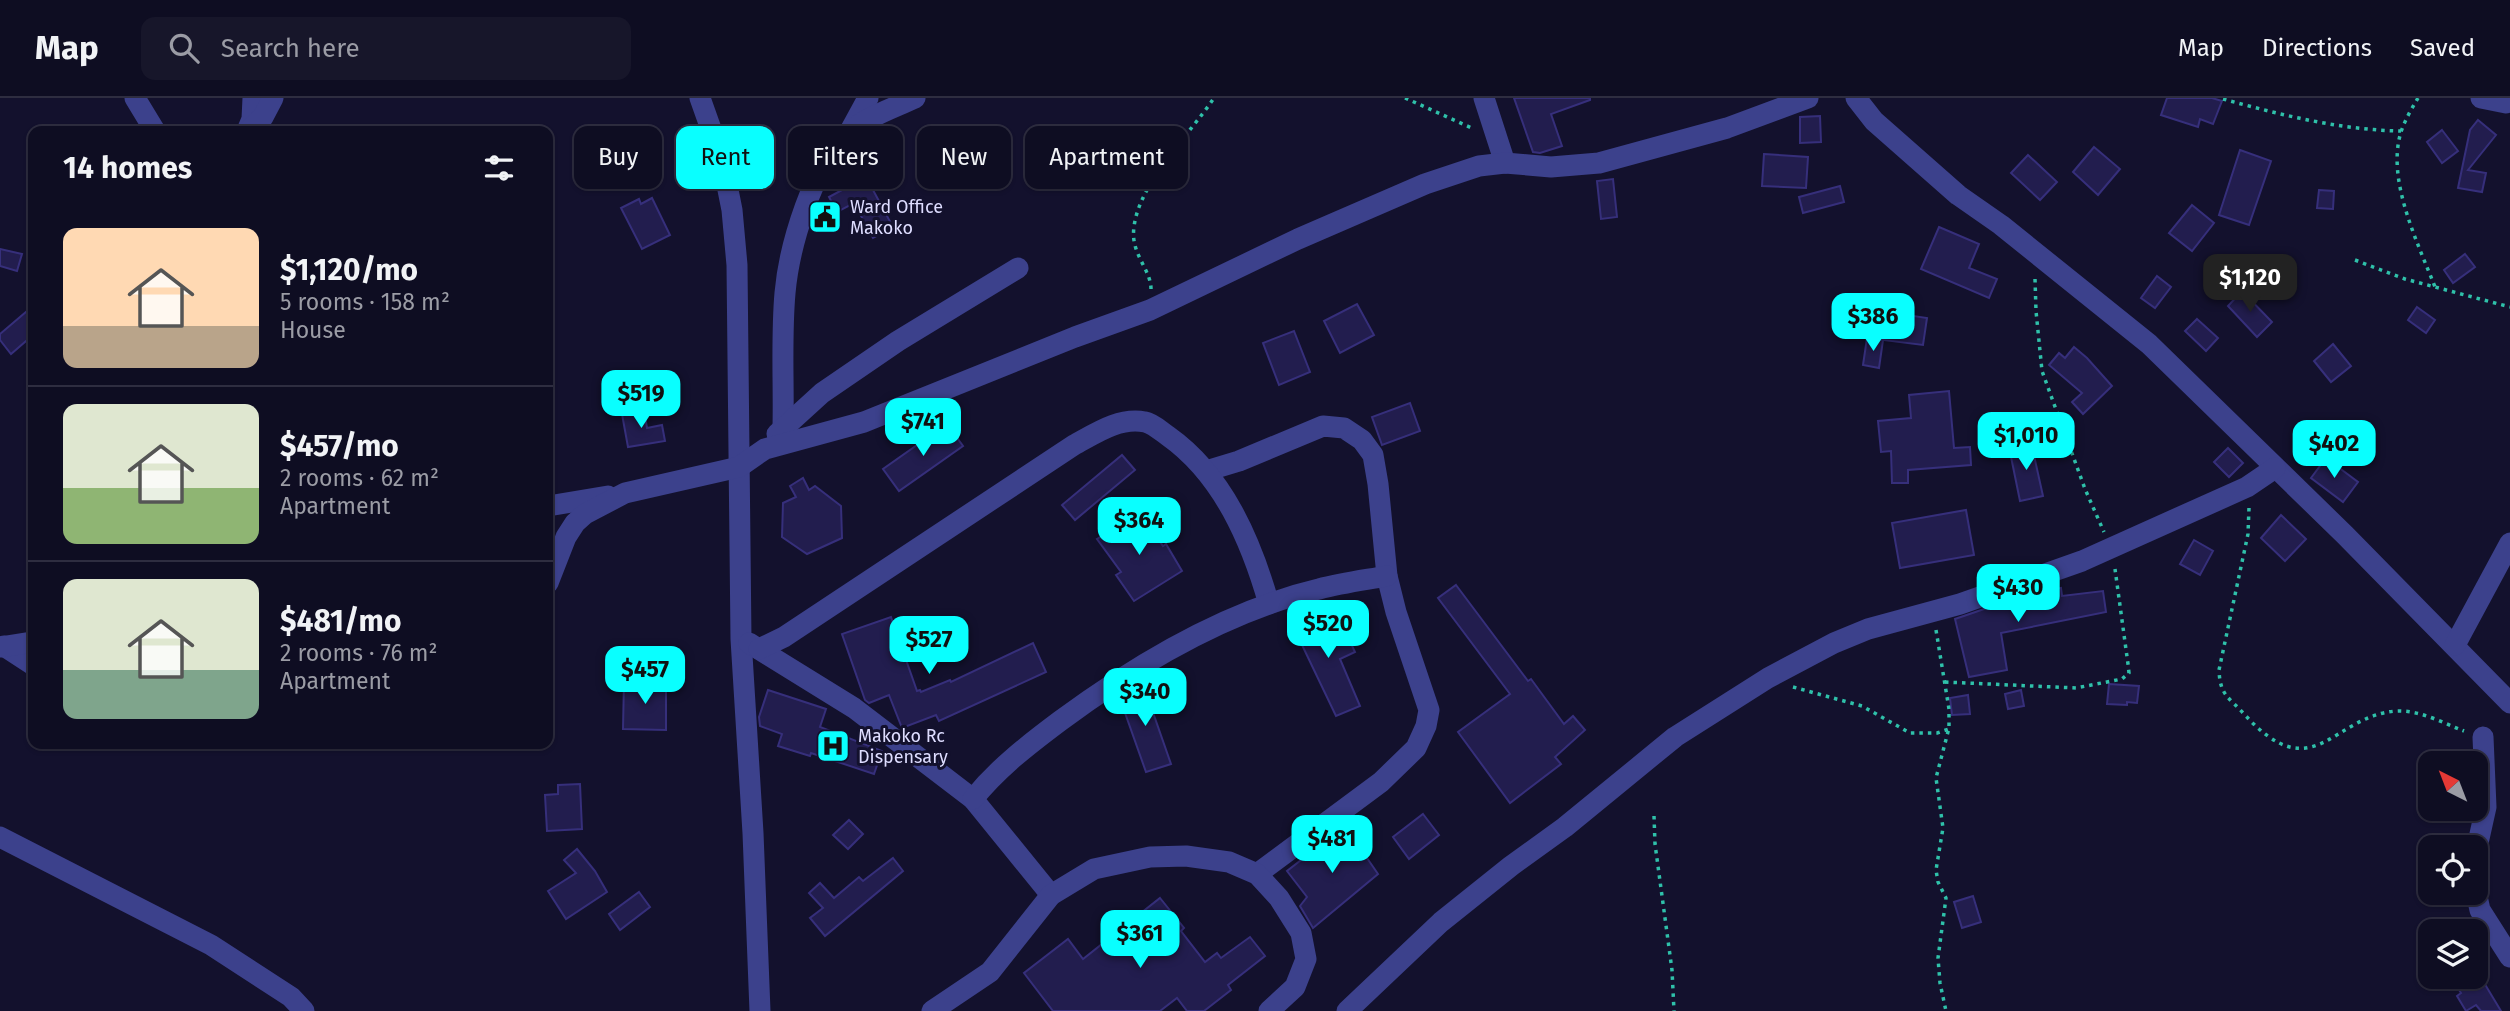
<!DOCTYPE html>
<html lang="en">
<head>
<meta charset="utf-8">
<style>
  :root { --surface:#0e0d22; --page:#17162a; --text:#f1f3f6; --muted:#9b9ca5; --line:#2e2d40; --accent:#09ffff }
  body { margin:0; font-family:"Fira Sans",sans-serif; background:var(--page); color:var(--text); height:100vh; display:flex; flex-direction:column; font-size:26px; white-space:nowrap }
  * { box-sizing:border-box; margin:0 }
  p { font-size:23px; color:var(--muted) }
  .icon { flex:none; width:38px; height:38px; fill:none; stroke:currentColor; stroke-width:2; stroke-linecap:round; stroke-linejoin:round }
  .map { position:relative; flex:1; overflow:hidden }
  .details { position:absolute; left:28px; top:28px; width:525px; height:623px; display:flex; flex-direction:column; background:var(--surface); border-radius:14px; box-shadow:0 2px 5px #0004,0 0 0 2px var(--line) }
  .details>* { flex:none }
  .banner { position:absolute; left:574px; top:28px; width:665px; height:63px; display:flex; gap:14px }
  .needle { width:46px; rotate:318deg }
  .buttons { position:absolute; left:2418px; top:653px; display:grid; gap:14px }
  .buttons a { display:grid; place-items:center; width:70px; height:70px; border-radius:14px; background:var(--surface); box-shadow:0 2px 5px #0004,0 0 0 2px var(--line); font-size:35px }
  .price { position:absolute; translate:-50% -60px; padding:0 16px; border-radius:14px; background:var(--accent); color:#111; font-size:23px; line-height:46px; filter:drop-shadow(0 2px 4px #0008) }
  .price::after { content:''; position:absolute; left:50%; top:42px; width:21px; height:16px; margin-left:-10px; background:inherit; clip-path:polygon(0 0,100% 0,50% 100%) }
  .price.active { background:#222; color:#fff }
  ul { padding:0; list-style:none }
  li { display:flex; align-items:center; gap:21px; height:175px; padding:0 35px }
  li+li { border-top:2px solid var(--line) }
  li span { display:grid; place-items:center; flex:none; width:196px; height:140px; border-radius:14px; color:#555 }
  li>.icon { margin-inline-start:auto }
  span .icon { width:84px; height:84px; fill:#fffc; stroke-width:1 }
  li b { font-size:30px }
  h2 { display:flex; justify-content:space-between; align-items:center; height:84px; padding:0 35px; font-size:30px }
  .tag { padding:0 24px; border-radius:14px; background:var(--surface); box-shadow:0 2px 5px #0004,0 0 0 2px var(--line); font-size:24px; line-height:63px }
  .tag.active { background:var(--accent); color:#111 }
  header { display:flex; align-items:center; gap:42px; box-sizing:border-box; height:98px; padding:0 35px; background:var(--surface); border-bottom:2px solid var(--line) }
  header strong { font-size:33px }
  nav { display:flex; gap:38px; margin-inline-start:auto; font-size:24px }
  .search { width:490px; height:63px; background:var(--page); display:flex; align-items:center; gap:18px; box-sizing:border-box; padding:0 24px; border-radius:14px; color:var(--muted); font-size:26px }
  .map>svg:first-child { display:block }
  .building { fill:#221d4e; stroke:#362f7b; stroke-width:2 }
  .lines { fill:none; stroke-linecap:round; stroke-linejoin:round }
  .path { stroke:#2fc1aa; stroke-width:3.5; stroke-dasharray:3.5 5; stroke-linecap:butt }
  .minor { stroke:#3c418c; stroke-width:21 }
  .labels { text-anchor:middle; stroke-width:6; stroke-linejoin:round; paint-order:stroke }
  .poi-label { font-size:18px; fill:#deddff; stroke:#13112d; text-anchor:start }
</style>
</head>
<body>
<header>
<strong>Map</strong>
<div class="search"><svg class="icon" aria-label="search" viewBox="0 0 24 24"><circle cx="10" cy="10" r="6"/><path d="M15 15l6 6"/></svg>Search here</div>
<nav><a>Map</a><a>Directions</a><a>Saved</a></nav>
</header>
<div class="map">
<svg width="2510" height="913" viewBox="0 0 2510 913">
  <rect width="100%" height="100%" fill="#13112d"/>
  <!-- building -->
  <g class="building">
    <polygon points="1514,0 1590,0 1590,2 1551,16 1562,48 1540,55 1533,54"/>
    <polygon points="2167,0 2212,0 2222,3 2213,26 2200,21 2198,29 2161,17"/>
    <polygon points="1820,18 1821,44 1800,45 1800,19"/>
    <polygon points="2478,22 2496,37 2468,72 2486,75 2482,94 2458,90 2470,32"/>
    <polygon points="2442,32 2458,53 2442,65 2427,44"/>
    <polygon points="2094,49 2120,71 2098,97 2073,74"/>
    <polygon points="2240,52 2271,63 2249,127 2219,117"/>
    <polygon points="1764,56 1808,59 1806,90 1762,88"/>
    <polygon points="2028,57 2057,84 2040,102 2011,75"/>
    <polygon points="866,79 893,129 873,140 854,105 837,114 829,99"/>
    <polygon points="1613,81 1617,119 1601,121 1597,83"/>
    <polygon points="1840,88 1844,104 1803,115 1799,99"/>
    <polygon points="2319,92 2334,93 2333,111 2317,110"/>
    <polygon points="652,100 670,137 642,151 621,110 639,101 641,106"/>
    <polygon points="2192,107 2214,125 2192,153 2169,135"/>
    <polygon points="1939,129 1979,146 1969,170 1997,181 1989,200 1921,171"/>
    <polygon points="0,151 22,156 17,173 0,168"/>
    <polygon points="2465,156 2475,169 2453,185 2444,172"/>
    <polygon points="2157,178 2171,189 2155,210 2141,200"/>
    <polygon points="2241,194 2243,194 2272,224 2257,239 2228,208"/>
    <polygon points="1357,206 1374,237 1340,255 1324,223"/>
    <polygon points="33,208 33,237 11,256 0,242 0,236"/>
    <polygon points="2417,209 2435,222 2426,235 2408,222"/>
    <polygon points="1887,214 1927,220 1923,247 1883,242"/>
    <polygon points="2197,221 2218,240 2206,253 2185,233"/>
    <polygon points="1294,233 1310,274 1279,287 1263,245"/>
    <polygon points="1867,240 1883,242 1879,270 1863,267"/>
    <polygon points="2333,246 2351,268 2331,284 2314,263"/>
    <polygon points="2074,249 2087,260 2112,288 2083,316 2072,304 2082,295 2049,267 2059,255 2065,260"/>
    <polygon points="1949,293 1954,350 1970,349 1971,367 1908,372 1908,385 1892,385 1891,353 1881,354 1878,323 1911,320 1909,297"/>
    <polygon points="1410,305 1420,333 1382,347 1372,319"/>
    <polygon points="644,312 647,330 662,327 665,343 628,349 622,316"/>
    <polygon points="947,326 963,348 899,393 883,371"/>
    <polygon points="2031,344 2043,398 2020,403 2009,349"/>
    <polygon points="2228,350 2243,365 2229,379 2214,364"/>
    <polygon points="1122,357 1135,372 1075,422 1062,407"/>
    <polygon points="2326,360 2358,384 2343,404 2311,380"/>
    <polygon points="803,380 809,392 815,388 841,408 842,440 807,456 782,439 783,405 796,399 790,388"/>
    <polygon points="1966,412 1974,457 1900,470 1892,425"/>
    <polygon points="1140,415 1163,448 1166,446 1182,473 1134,503 1116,477 1121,474 1097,441"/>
    <polygon points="2281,417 2306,441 2285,463 2261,440"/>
    <polygon points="2194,442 2213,453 2200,477 2180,466"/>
    <polygon points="1456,487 1528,583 1531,581 1564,626 1573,618 1585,632 1555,659 1561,666 1510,705 1458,634 1510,596 1438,500"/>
    <polygon points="2061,490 2062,498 2103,493 2106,514 2001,535 2007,572 1969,579 1955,521 2025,497"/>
    <polygon points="1320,511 1334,543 1347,537 1355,554 1340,561 1360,608 1336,618 1291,524"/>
    <polygon points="891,519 917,593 920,592 921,594 950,582 951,584 1033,545 1046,574 939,623 936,617 902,630 889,597 869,605 865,602 842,536"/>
    <polygon points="624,583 666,584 666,632 623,631"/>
    <polygon points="1142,583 1171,666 1146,674 1119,598"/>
    <polygon points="2109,586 2139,588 2137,605 2127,604 2127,607 2107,606"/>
    <polygon points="768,592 826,611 820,629 882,653 874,676 811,655 810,658 778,648 782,636 760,628 759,619"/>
    <polygon points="2021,592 2024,608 2008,611 2005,596"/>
    <polygon points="1968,597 1970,616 1952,617 1950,600"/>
    <polygon points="580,686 582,731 547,733 545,697 558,696 558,687"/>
    <polygon points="1423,716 1439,737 1409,761 1393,739"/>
    <polygon points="849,722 863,736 848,751 833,737"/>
    <polygon points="1345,728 1378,776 1313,830 1300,808 1307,799 1287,773"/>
    <polygon points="577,751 595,773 607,794 566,821 548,793 576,775 564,762"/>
    <polygon points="893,760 903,773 825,838 810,820 823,810 809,795 820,785 834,800 859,779 863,783"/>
    <polygon points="639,794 650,809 620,832 609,816"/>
    <polygon points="1973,798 1981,824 1962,830 1954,804"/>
    <polygon points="1160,800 1184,830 1181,833 1205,864 1217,855 1221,860 1250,839 1265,858 1228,887 1231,892 1204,913 1187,913 1177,900 1160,913 1053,913 1024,875 1068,841 1083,861"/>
    <polygon points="2450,878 2471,878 2476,887 2483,883 2501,913 2481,913 2476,907 2466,913 2457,898 2461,895"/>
  </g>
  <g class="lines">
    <!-- path -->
    <g class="path">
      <polyline points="1405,0 1474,31"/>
      <path d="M2418,0C2412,10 2405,22 2401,34C2386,82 2418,145 2435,189"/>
      <path d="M2223,1C2281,17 2341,32 2401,33"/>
      <polyline points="2355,162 2405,181 2510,209"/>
      <polyline points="2035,181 2036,213 2042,273 2085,391 2104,434"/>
      <path d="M1151,191C1151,171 1130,156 1134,129C1139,85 1190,36 1214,0"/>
      <path d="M2249,410L2248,436L2219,572C2220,598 2229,599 2244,616C2314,693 2332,617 2397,613C2420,612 2443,625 2464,633"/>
      <polyline points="1936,532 1949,611 1949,630 1936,680 1943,730 1936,772 1938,784 1946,800 1938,860 1940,885 1946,913"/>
      <polyline points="1945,584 2076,590 2122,581 2129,575 2128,566 2115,471"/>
      <polyline points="1793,589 1862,608 1910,635 1937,635 1949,631"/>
      <polyline points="1654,718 1655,746 1672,872 1674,913"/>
    </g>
    <!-- minor -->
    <g class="minor">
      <polyline points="135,0 155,33"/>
      <polyline points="700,0 722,62 732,112 737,167 741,541 753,735 760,913"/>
      <polyline points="1484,0 1505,65"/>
      <polyline points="1856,0 1874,23 1958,97 2001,127 2149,246 2345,437 2510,605"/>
      <polyline points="2481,0 2506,5 2506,0"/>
      <polyline points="247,33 252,21 253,0"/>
      <polyline points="248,33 263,19 273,0"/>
      <polyline points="850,33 868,0"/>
      <path d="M783,329C784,285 781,240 785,195C789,149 813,66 849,34C864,20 896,9 915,0"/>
      <polyline points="777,336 822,295 898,243 1018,170"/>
      <polyline points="1206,373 1239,363 1323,328 1344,330 1362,342 1373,357 1378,386 1387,478 1396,514 1429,612 1426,628 1416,650 1381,684 1257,776"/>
      <polyline points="548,408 608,398"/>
      <polyline points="548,485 566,439 575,425 585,416 625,395 739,369 765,351 864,324 1075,239 1150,212 1298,141 1425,86 1479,68 1505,65 1551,69 1599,65 1727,30 1808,0"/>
      <polyline points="749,545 854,610 973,701 1051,797"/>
      <polyline points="2455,547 2510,445"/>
      <polyline points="4,548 33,567"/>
      <polyline points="0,549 33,544"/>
      <path d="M759,551L784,539L1074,347C1096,335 1119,319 1145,324C1152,325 1161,333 1168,338C1223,377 1251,443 1269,506"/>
      <path d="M973,701C998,670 1028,647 1060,623C1137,566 1226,513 1319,491C1342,485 1365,482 1387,478"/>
      <polyline points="0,739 211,847 291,899 304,913"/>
      <polyline points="2476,754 2486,709 2483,639"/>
      <polyline points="2476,794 2480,812 2510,859"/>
      <polyline points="932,913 990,874 1051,797 1094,771 1150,759 1186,758 1229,764 1257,776 1279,800 1301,835 1306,861 1295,889 1269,913"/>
      <polyline points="1347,913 1441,824 1511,768 1565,729 1675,639 1768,580 1834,545 1868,531 1960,506 2082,463 2247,389 2275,370"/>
    </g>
  </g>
  <!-- icons -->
  <defs>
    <symbol id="civic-square" viewBox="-11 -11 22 22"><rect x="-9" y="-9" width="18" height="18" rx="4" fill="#09ffff" stroke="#13112d"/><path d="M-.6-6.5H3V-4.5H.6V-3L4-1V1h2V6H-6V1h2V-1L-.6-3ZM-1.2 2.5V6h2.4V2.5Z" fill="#111"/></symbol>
    <symbol id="hospital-square" viewBox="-11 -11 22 22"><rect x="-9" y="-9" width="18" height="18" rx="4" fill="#09ffff" stroke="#13112d"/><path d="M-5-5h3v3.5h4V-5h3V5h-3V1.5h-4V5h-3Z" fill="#111"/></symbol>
  </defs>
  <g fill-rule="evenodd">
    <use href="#civic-square" x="806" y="100" width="38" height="38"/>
    <use href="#hospital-square" x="814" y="629" width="38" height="38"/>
  </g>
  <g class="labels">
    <!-- poi labels -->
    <g class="poi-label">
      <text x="850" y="115">Ward Office<tspan x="850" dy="21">Makoko</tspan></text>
      <text x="858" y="644">Makoko Rc<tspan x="858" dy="21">Dispensary</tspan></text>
    </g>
  </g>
</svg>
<div class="buttons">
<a><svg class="needle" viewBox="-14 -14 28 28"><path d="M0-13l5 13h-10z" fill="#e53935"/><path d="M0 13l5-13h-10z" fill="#9b9ca5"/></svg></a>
<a><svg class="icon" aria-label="locate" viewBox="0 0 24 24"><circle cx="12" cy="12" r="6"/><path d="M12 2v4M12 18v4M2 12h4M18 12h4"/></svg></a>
<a><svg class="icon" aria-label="layers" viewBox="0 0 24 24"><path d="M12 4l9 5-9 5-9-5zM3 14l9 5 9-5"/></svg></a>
</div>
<b class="price active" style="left:2250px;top:216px">$1,120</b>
<b class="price" style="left:1873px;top:255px">$386</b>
<b class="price" style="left:641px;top:332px">$519</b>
<b class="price" style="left:923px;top:360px">$741</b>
<b class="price" style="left:2026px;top:374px">$1,010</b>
<b class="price" style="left:2334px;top:382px">$402</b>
<b class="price" style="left:1139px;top:459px">$364</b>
<b class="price" style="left:2018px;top:526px">$430</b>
<b class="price" style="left:1328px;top:562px">$520</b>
<b class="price" style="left:929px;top:578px">$527</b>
<b class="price" style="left:645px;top:608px">$457</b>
<b class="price" style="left:1145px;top:630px">$340</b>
<b class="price" style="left:1332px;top:777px">$481</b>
<b class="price" style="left:1140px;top:872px">$361</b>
<div class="banner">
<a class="tag">Buy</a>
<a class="tag active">Rent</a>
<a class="tag">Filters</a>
<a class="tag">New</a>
<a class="tag">Apartment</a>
</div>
<section class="details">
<h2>14 homes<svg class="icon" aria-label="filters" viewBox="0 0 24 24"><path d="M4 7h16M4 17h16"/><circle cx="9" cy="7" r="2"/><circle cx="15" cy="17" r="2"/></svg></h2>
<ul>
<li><span style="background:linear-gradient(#ffd9b3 70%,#b9a48a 0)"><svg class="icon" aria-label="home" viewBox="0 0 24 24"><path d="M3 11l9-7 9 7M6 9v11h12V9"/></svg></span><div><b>$1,120/mo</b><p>5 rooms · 158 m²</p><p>House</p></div></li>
<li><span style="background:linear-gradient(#dfe7d0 60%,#8fb573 0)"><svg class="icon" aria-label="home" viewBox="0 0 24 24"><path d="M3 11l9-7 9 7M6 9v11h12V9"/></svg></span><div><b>$457/mo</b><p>2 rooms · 62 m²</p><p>Apartment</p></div></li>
<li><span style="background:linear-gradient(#dfe7d0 65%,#7fa58c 0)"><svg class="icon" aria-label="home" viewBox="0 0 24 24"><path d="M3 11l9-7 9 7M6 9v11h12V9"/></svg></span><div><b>$481/mo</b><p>2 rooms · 76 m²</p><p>Apartment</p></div></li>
</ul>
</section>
</div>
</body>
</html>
